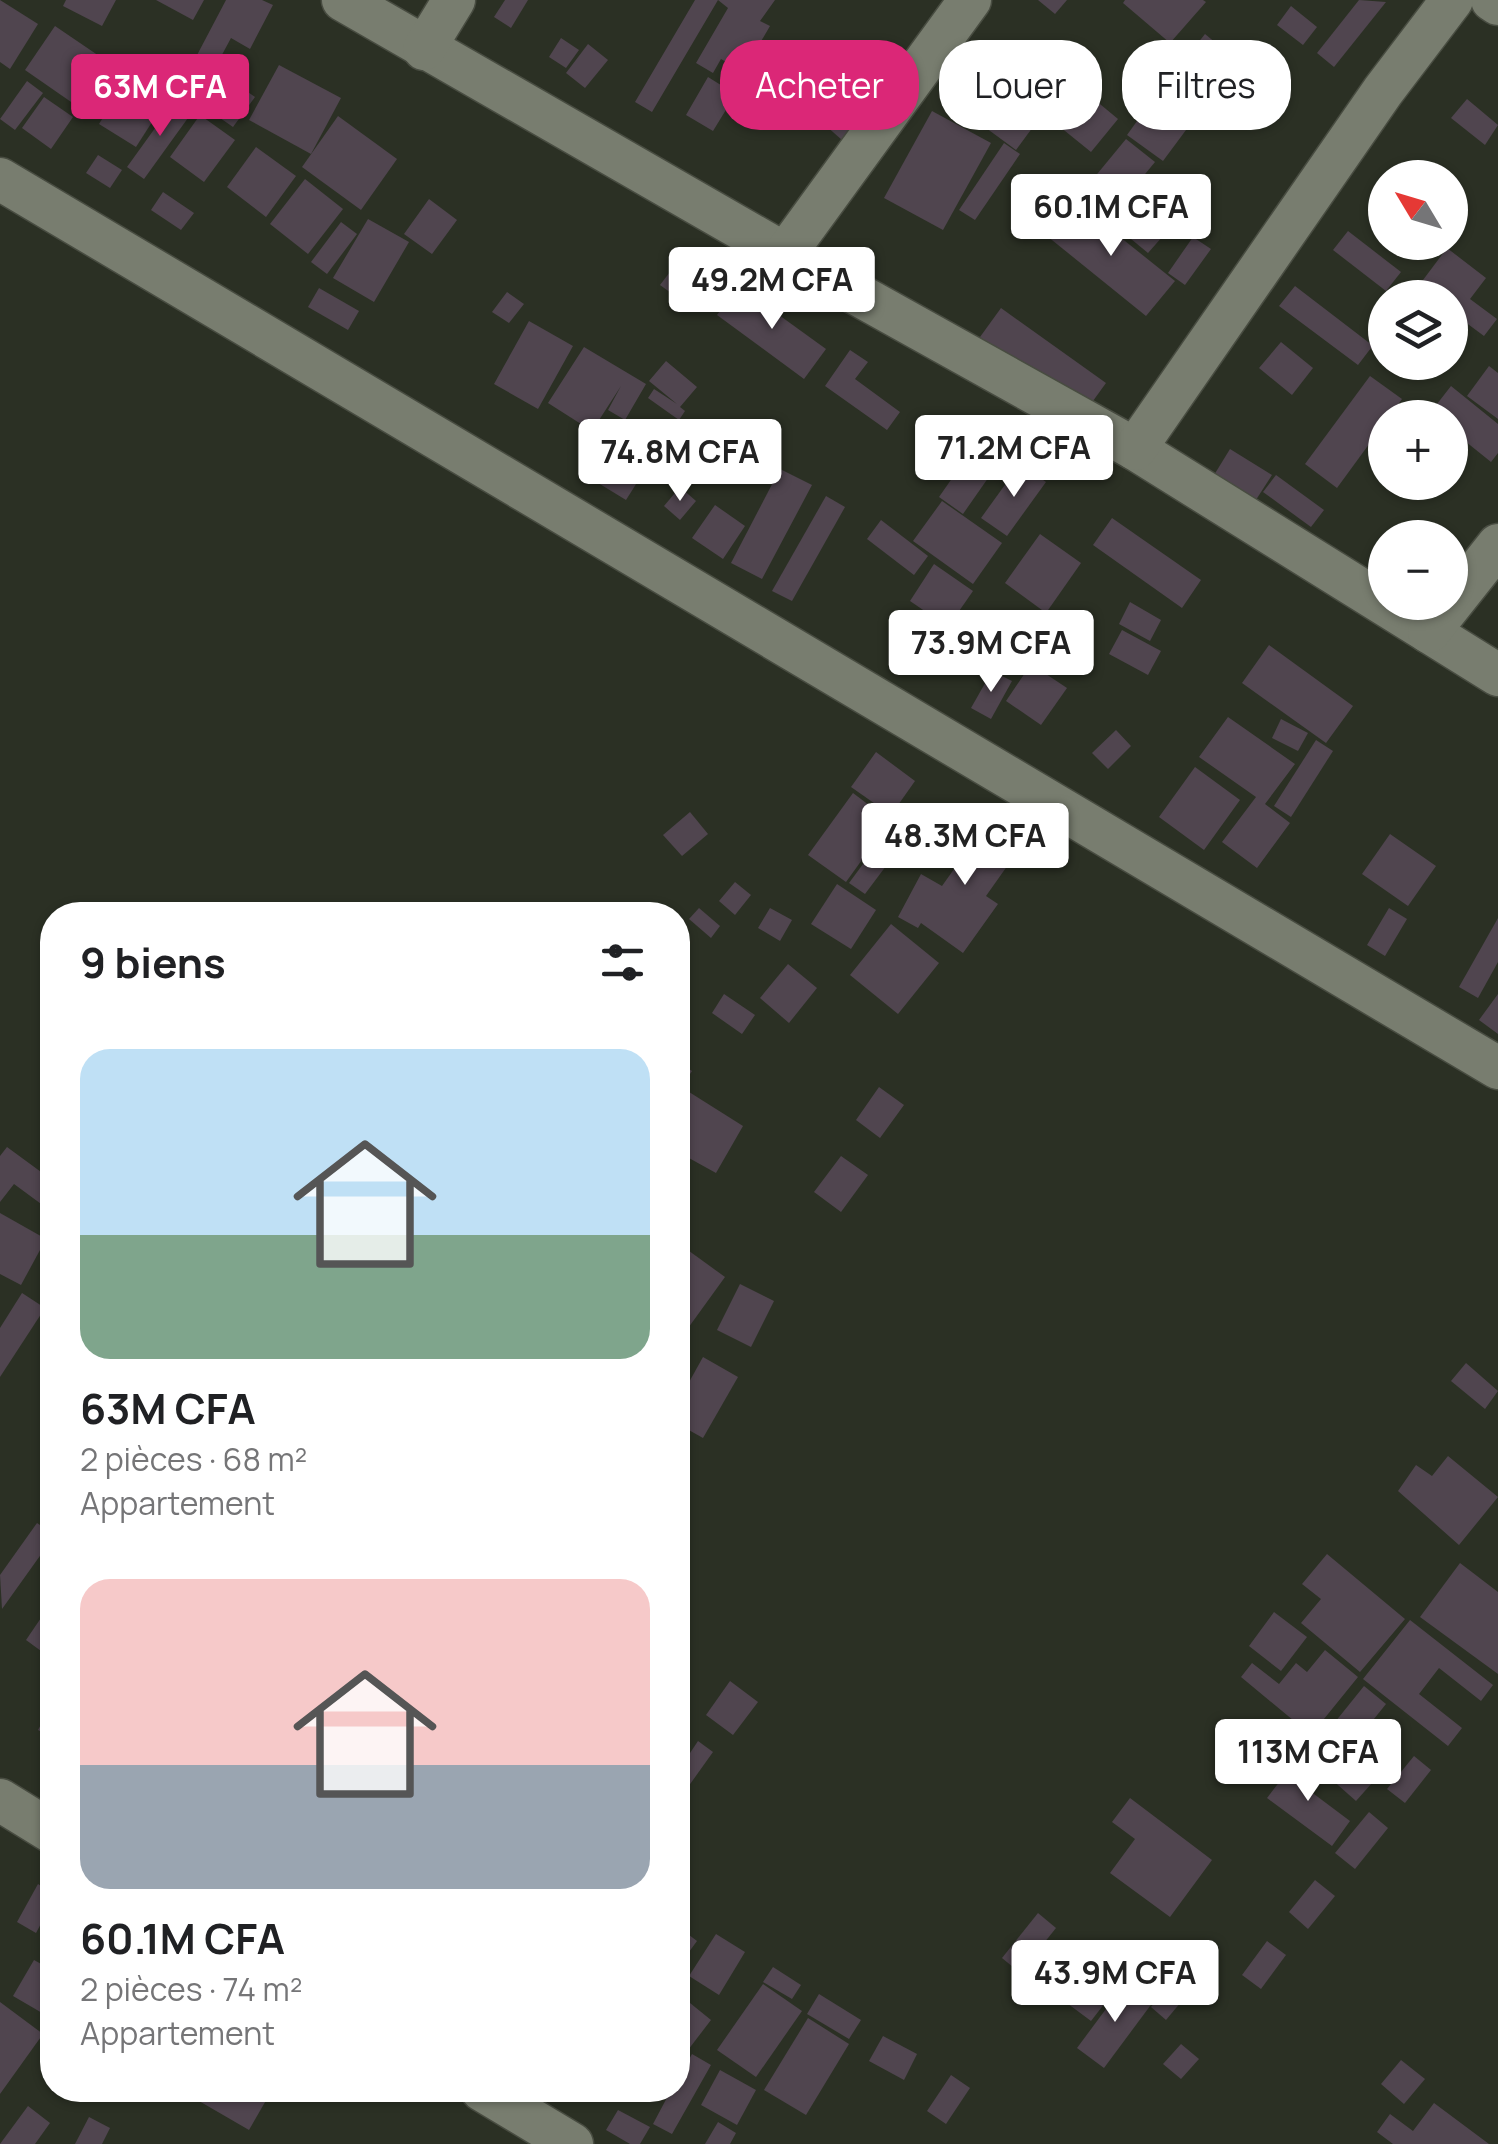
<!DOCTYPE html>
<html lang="fr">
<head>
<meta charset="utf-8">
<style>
  :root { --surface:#fff; --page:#f2f2f2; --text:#202124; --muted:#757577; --accent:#db2777 }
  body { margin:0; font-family:Manrope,sans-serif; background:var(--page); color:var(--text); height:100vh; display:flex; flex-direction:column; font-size:38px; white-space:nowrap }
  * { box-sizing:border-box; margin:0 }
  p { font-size:32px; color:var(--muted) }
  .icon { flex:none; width:55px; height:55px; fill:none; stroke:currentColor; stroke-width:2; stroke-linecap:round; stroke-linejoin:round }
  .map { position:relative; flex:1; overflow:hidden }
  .details { position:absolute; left:40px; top:902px; width:650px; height:1200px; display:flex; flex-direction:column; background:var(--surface); border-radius:40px; box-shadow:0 2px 8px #0004 }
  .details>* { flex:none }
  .top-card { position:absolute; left:720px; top:40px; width:628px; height:90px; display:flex; gap:20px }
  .needle { width:65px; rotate:308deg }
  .controls { position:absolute; left:1368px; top:160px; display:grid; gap:20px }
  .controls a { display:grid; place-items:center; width:100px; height:100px; border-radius:50%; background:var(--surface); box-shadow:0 2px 8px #0004; font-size:50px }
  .price { position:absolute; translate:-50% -85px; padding:0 22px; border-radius:10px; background:#fff; color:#222; font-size:32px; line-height:65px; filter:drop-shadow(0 2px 5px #0008) }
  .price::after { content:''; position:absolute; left:50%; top:60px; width:30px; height:22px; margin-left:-15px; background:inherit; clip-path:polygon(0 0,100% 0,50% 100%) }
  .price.on { background:var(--accent); color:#fff }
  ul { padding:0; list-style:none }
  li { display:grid; align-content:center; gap:20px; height:530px; padding:0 40px }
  li span { display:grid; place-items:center; height:310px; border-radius:30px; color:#555 }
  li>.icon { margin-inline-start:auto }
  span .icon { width:180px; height:180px; fill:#fffc; stroke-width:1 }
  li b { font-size:42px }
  h2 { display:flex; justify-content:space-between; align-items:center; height:120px; padding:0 40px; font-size:42px }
  .tag { padding:0 35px; border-radius:40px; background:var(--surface); box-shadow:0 2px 8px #0004; font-size:35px; line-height:90px }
  .tag.on { background:var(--accent); color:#fff }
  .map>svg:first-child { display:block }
  .building { fill:#50454f }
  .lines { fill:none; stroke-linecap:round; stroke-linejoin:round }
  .street-casing { stroke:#484c41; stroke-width:45 }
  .street { stroke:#787d6f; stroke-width:42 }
</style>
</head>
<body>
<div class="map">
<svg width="1498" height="2144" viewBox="0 0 1498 2144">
  <rect width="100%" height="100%" fill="#2b3024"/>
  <!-- building -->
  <g class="building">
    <polygon points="0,0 38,24 10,69 0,62"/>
    <polygon points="66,0 116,0 102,26 63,6"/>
    <polygon points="156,0 204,0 193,20"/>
    <polygon points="226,0 262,0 273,5 250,49 231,38 195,105 176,95"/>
    <polygon points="505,0 528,0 511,28 494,17"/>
    <polygon points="695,0 775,0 760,21 770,26 743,72 721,59 713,73 696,63 728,8 718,0 652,112 635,102"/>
    <polygon points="1038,0 1067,0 1055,14"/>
    <polygon points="1125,0 1203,0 1206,2 1170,43 1123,3"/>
    <polygon points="1359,0 1386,2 1334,67 1317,53"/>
    <polygon points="1291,6 1317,27 1303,45 1277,25"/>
    <polygon points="55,26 105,60 74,104 25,70"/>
    <polygon points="1205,34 1240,63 1216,91 1182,63"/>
    <polygon points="561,38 579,50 566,68 549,57"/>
    <polygon points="588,44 608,60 585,88 566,73"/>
    <polygon points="279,65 341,98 311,154 249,120"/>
    <polygon points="977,69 1041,116 1016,150 952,103"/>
    <polygon points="219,72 255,97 233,127 197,102"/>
    <polygon points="131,73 168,97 136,147 99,124"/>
    <polygon points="731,75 743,82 713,131 686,115 708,77 724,87"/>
    <polygon points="27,81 43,93 15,130 0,119"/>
    <polygon points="1077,85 1118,119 1091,152 1049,118"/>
    <polygon points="854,91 871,105 842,140 825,125"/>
    <polygon points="44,97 73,117 51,149 22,128"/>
    <polygon points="176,99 193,111 144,179 127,167"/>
    <polygon points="1467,99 1498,125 1485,145 1451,118"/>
    <polygon points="1150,103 1186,130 1163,161 1127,135"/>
    <polygon points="932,111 991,143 943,230 884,198"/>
    <polygon points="200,115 235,140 204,182 170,157"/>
    <polygon points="338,116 397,159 361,210 302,167"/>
    <polygon points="1126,139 1155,162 1108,219 1079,196"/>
    <polygon points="1004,143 1020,154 975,220 959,210"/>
    <polygon points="256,147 296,176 266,217 227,187"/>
    <polygon points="98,155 122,170 110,188 86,173"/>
    <polygon points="305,179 343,209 308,254 270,224"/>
    <polygon points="163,192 194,213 181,230 151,210"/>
    <polygon points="429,199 457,220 432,254 404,234"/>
    <polygon points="1075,201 1175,281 1146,316 1047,236"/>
    <polygon points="1148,208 1170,228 1148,253 1125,234"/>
    <polygon points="368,219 409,242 374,302 333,278"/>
    <polygon points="341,222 357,234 327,274 311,262"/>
    <polygon points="1348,231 1401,272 1386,291 1333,250"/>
    <polygon points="1193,237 1211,249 1185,285 1168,273"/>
    <polygon points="1447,248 1486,278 1470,299 1497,319 1484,336 1457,316 1450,326 1450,311 1457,316 1462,309 1423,280"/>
    <polygon points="673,268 701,289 689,306 660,285"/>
    <polygon points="739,286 826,349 804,379 717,315"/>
    <polygon points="1295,286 1372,345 1385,327 1385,358 1371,348 1358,365 1279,306"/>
    <polygon points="319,288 359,311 348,330 308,307"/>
    <polygon points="507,292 524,304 509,323 492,312"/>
    <polygon points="1001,308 1106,383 1085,412 980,337"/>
    <polygon points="529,321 573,346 538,409 494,384"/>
    <polygon points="1281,342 1313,368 1292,395 1259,368"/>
    <polygon points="584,347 646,384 625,420 608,410 621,386 592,431 548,403"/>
    <polygon points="850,350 868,362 855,379 900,412 887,430 825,386"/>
    <polygon points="666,361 697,387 680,407 685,411 679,420 648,398 654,389 677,404 649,381"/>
    <polygon points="1392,362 1423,362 1412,378"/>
    <polygon points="1489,366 1498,373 1498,419 1467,396"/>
    <polygon points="1370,376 1402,399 1337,488 1305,464"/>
    <polygon points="1451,386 1498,424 1498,453 1491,462 1450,429 1450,418 1430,413"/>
    <polygon points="620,431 655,454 626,500 590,478"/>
    <polygon points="978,432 1002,450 991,466 966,448"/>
    <polygon points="1230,449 1272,475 1252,506 1211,480"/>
    <polygon points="969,454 993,471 963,514 939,497"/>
    <polygon points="1020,464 1046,482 1007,536 981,518"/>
    <polygon points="780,469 812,485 762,579 731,563"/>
    <polygon points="1276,475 1324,510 1311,527 1263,492"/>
    <polygon points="680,487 696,501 680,520 664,506"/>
    <polygon points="826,496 845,507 792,601 772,591"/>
    <polygon points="942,501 1002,543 973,584 913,541"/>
    <polygon points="715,505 745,526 723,559 692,538"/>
    <polygon points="1112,518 1201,580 1182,608 1093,545"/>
    <polygon points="881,520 928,556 914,575 867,539"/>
    <polygon points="1040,534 1081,563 1046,613 1005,583"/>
    <polygon points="934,564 973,591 948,627 910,601"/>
    <polygon points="1130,602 1161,620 1150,641 1119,624"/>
    <polygon points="1122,630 1161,651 1148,675 1109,654"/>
    <polygon points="1269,645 1353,706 1326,743 1242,683"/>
    <polygon points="1031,664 1067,688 1041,725 1006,701"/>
    <polygon points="992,671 1012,681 991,719 971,708"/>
    <polygon points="1228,717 1295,764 1265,804 1290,823 1257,868 1222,842 1256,797 1199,757"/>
    <polygon points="1281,719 1308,733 1298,751 1272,738"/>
    <polygon points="1116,730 1131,746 1108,769 1092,753"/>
    <polygon points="1316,740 1333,751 1291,817 1274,806"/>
    <polygon points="876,752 915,781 891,815 851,787"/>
    <polygon points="1195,767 1240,800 1204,850 1159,817"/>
    <polygon points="853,793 890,821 846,882 808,855"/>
    <polygon points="690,812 708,834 682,856 663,835"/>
    <polygon points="993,814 1027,838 986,896 998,904 963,953 921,923 918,928 898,917 921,874 942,886"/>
    <polygon points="897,818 913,830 865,894 849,883"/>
    <polygon points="1390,834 1436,866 1408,906 1362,874"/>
    <polygon points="735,882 751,895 735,915 719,901"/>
    <polygon points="837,884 876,910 851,949 811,924"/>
    <polygon points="699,908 720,926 711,938 689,919"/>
    <polygon points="770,908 792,920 780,941 758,928"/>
    <polygon points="1389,908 1407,919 1385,956 1367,945"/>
    <polygon points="1498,918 1498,962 1478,998 1459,987"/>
    <polygon points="891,924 939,963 898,1014 850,975"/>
    <polygon points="788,964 817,988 789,1023 760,998"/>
    <polygon points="724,994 755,1015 742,1034 712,1013"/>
    <polygon points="1498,994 1498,1034 1479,1020"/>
    <polygon points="678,1062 692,1071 683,1085 678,1082"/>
    <polygon points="678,1085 743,1126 716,1173 678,1152"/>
    <polygon points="879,1087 904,1105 880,1138 856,1120"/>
    <polygon points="7,1147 52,1180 52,1212 14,1184 0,1202 0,1156"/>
    <polygon points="841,1156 868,1175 841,1212 814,1192"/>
    <polygon points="0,1213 46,1239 21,1285 0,1274"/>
    <polygon points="685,1248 725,1277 678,1342 678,1258"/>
    <polygon points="740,1284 774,1301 751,1347 717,1330"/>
    <polygon points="22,1293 45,1308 0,1377 0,1328"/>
    <polygon points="703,1357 738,1377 703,1438 678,1424 678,1402"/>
    <polygon points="1466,1363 1498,1391 1485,1409 1451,1381"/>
    <polygon points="1448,1456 1498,1497 1459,1545 1398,1491 1416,1465 1432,1476"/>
    <polygon points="37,1523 52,1533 52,1539 2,1609 0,1575"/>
    <polygon points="1327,1554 1405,1619 1360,1672 1301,1623 1321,1599 1302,1584"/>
    <polygon points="1460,1563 1498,1592 1498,1674 1420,1617"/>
    <polygon points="1274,1612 1307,1637 1281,1671 1249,1646"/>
    <polygon points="43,1615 52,1622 52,1659 26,1640"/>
    <polygon points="1410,1620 1493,1685 1481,1701 1439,1668 1419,1694 1462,1728 1448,1746 1363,1679"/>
    <polygon points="1325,1650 1358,1677 1311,1735 1241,1677 1252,1663 1279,1684 1296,1663 1307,1672"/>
    <polygon points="730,1681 758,1702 733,1735 706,1715"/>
    <polygon points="1364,1686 1386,1704 1345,1755 1323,1737"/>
    <polygon points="52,1704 52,1738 38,1730"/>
    <polygon points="1320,1737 1372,1783 1356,1801 1304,1755"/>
    <polygon points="698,1741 713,1752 683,1794 678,1789 678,1771"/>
    <polygon points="1414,1756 1431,1770 1405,1803 1387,1789"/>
    <polygon points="1297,1759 1316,1773 1306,1788 1350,1821 1332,1846 1267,1798"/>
    <polygon points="1130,1798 1212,1860 1170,1917 1110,1873 1135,1839 1112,1822"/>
    <polygon points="1369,1812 1388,1828 1355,1869 1335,1853"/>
    <polygon points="1315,1880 1335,1896 1308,1929 1289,1912"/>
    <polygon points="38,1884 52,1893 52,1903 36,1933 17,1922"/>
    <polygon points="1038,1913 1056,1928 1020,1973 1002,1958"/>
    <polygon points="680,1928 697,1941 678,1967 678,1931"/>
    <polygon points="716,1934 745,1952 719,1995 689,1976"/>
    <polygon points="1267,1941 1286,1955 1261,1989 1242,1975"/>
    <polygon points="1074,1945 1122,1981 1091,2021 1044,1986"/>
    <polygon points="34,1960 52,1970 49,2017 13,1996"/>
    <polygon points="773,1967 801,1985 792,1999 763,1982"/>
    <polygon points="1126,1982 1153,2002 1104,2068 1077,2048"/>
    <polygon points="763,1984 802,2011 756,2077 717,2050"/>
    <polygon points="1166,1989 1181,2002 1166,2020 1151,2007"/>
    <polygon points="819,1994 861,2020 849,2039 807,2014"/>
    <polygon points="0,2002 43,2034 0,2094"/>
    <polygon points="690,2003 711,2020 688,2050 678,2043 678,2020"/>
    <polygon points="808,2018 849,2044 806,2115 764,2090"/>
    <polygon points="883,2036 917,2054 904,2080 869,2061"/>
    <polygon points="1181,2044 1199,2059 1181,2079 1163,2064"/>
    <polygon points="692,2054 711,2065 672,2134 653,2124 671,2090 678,2090 678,2079"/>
    <polygon points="1401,2060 1425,2079 1404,2104 1381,2084"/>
    <polygon points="720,2070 756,2090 737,2125 701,2105"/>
    <polygon points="951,2075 970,2088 946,2124 927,2111"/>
    <polygon points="206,2090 272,2090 249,2130 199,2101"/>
    <polygon points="1434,2103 1489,2144 1393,2144 1377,2132 1390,2114 1413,2131"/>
    <polygon points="28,2106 50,2123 35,2144 0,2144"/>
    <polygon points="618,2110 650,2127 640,2144 630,2144 606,2130"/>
    <polygon points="89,2117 110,2128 102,2144 75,2144"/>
    <polygon points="718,2122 736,2133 730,2144 705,2144"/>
  </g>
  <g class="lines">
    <defs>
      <g id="street">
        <polyline points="343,0 785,254 1135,449 1498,675"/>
        <polyline points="1492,0 1498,4"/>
        <polyline points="424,49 454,0"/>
        <polyline points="0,179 1498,1068"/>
        <polyline points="785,254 970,0"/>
        <polyline points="1135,449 1383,91 1452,0"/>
        <polyline points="1429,632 1498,545"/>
        <polyline points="0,1800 52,1832"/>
        <polyline points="482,2090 572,2144"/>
      </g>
    </defs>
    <!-- street casing -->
    <use href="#street" class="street-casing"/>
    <!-- street -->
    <use href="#street" class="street"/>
  </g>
</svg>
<div class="controls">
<a><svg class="needle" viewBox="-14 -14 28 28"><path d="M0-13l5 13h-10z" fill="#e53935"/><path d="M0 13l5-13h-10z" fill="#757577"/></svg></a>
<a><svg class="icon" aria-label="layers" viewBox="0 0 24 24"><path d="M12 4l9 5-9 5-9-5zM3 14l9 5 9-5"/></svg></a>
<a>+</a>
<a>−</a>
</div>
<b class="price on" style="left:160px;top:139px">63M CFA</b>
<b class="price" style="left:1111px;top:259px">60.1M CFA</b>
<b class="price" style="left:772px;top:332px">49.2M CFA</b>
<b class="price" style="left:1014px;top:500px">71.2M CFA</b>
<b class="price" style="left:680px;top:504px">74.8M CFA</b>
<b class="price" style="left:991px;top:695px">73.9M CFA</b>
<b class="price" style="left:965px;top:888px">48.3M CFA</b>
<b class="price" style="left:1308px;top:1804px">113M CFA</b>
<b class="price" style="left:1115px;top:2025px">43.9M CFA</b>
<div class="top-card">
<a class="tag on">Acheter</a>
<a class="tag">Louer</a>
<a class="tag">Filtres</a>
</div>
<section class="details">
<h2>9 biens<svg class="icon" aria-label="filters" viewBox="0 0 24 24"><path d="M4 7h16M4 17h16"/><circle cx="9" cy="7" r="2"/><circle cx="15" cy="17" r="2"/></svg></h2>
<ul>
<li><span style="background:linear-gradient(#bfe0f5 60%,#7fa58c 0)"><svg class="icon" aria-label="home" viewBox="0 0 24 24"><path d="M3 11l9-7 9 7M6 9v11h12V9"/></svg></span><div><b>63M CFA</b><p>2 pièces · 68 m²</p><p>Appartement</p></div></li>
<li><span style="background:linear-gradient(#f6c9c9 60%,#9aa5b1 0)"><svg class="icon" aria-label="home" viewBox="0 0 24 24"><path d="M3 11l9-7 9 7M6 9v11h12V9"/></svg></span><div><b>60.1M CFA</b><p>2 pièces · 74 m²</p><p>Appartement</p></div></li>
</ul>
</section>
</div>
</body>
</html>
